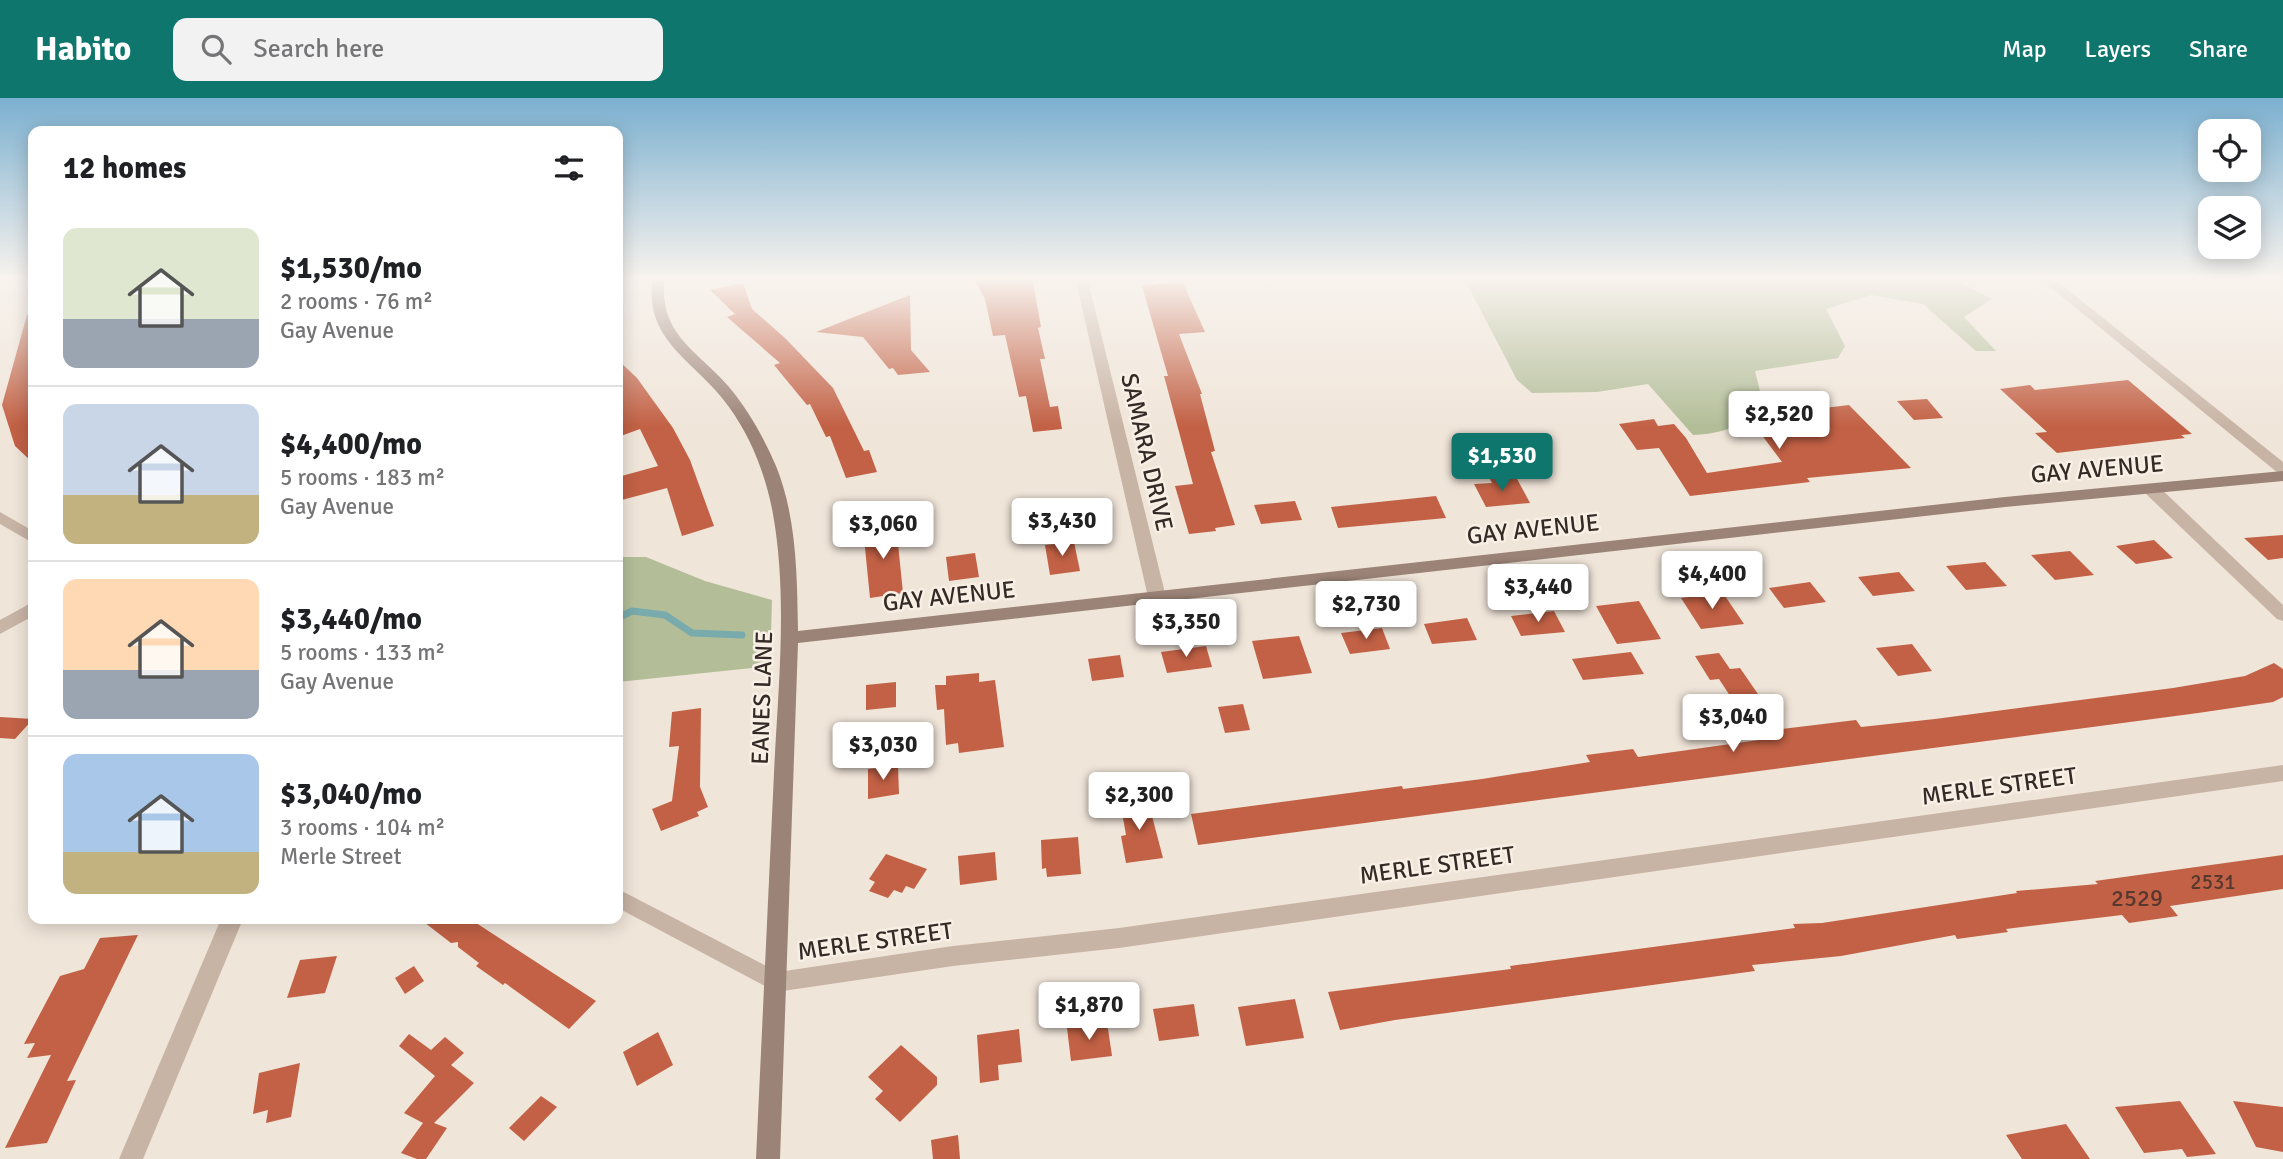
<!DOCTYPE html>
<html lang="en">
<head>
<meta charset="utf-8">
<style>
  :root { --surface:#fff; --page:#f2f2f2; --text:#202124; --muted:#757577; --line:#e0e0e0; --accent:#0f766e }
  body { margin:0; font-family:Signika,sans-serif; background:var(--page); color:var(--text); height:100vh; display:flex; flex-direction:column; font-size:26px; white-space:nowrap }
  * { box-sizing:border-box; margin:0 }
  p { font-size:23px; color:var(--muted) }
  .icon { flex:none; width:38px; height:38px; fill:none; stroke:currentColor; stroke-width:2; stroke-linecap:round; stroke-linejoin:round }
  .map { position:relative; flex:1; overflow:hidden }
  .drawer { position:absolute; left:28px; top:28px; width:595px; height:798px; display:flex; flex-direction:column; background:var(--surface); border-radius:14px; box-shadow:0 4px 18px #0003 }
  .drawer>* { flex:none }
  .buttons { position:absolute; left:2198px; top:21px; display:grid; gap:14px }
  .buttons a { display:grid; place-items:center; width:63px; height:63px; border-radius:14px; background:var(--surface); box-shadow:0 4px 18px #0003; font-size:35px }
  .price { position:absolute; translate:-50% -60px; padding:0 16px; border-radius:7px; background:#fff; color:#222; font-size:23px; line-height:46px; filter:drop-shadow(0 2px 4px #0008) }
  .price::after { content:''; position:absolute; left:50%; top:42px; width:21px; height:16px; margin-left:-10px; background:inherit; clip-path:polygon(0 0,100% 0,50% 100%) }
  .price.active { background:var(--accent); color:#fff }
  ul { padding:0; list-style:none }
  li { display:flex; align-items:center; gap:21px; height:175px; padding:0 35px }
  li+li { border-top:2px solid var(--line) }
  li span { display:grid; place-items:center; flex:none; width:196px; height:140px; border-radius:14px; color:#555 }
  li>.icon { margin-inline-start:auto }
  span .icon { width:84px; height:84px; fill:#fffc; stroke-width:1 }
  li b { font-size:30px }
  h2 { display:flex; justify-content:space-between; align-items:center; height:84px; padding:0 35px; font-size:30px }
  header { display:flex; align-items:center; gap:42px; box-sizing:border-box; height:98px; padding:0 35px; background:var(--accent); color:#fff }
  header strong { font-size:33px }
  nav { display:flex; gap:38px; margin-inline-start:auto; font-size:24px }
  .search { width:490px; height:63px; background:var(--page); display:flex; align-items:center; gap:18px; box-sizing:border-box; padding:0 24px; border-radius:14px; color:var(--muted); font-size:26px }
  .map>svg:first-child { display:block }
  .green { fill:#b3be99 }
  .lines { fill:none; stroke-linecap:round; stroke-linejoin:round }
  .stream { stroke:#79abac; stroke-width:7 }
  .building { fill:#c26145 }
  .street { fill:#c8b4a5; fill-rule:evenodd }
  .secondary { fill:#9b8377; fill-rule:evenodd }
  .labels { text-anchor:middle; stroke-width:5; stroke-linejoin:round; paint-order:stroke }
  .number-label { font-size:21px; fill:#58382e }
  .street-label { font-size:24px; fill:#342a26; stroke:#f8efe5 }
  .near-number-label { font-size:24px; fill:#58382e }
</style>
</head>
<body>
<header>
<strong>Habito</strong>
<div class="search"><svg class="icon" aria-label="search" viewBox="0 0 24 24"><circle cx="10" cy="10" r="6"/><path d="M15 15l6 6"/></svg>Search here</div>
<nav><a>Map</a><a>Layers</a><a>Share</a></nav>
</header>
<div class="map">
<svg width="2283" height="1061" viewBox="0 0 2283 1061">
  <rect width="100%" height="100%" fill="#f0e5d9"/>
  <!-- green -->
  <g class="green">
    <path d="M1468,179H1913L1962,185L1992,201L1964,219L1996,253H1976L1923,206L1871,197L1826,211L1845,248L1838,260L1755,273L1763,305C1749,328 1720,336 1693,337L1648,286L1597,294L1532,295L1517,282L1466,184Z"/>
    <polygon points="618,459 646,459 705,483 772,502 770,568 618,584"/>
  </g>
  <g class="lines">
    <!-- stream -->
    <polyline class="stream" points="618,520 632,513 665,517 692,535 742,537"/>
  </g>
  <!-- building -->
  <g class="building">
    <polygon points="973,179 1032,179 1041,229 1038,230 1045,261 1040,261 1050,309 1058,308 1062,331 1033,334 1026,298 1019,299 1005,237 993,238 985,201"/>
    <polygon points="1173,184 1183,185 1205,234 1179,236 1202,296 1200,296 1215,353 1211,354 1235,427 1215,430 1216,433 1189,436 1175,388 1193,386 1164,278 1168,278 1142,188"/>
    <polygon points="743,185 752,211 785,240 833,290 864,353 869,352 877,374 846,380 830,338 826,339 810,306 807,307 774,267 780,265 727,219 735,216 710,192"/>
    <polygon points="910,197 911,252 930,274 898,277 893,270 889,271 863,239 816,234"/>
    <polygon points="27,217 33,217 33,365 15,348 2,307"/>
    <polygon points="618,262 637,280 673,330 690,362 714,428 682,438 667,390 618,403 618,379 658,368 640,331 618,339"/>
    <polygon points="2128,282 2192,336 2181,337 2185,340 2057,355 2035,335 2047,334 2000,291 2030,287 2035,292"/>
    <polygon points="1927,301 1943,320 1914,322 1897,303"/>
    <polygon points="1849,307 1911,370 1807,380 1810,384 1690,398 1659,350 1637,352 1619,326 1654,321 1658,328 1674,326 1686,340 1707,375 1782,364 1752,324 1796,321 1790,314"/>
    <polygon points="1513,340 1525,362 1504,364 1491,343"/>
    <polygon points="1516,379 1530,405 1486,409 1474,386 1492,385 1490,381"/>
    <polygon points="1436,398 1446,420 1338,430 1331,409"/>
    <polygon points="1295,403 1302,422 1261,426 1254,407"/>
    <polygon points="896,426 903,495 870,500 863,430"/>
    <polygon points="2283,437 2283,460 2268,462 2244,440"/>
    <polygon points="2154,442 2173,460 2136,466 2116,448"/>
    <polygon points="1074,444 1080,473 1050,477 1045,447"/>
    <polygon points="2070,453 2094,477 2055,482 2031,457"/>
    <polygon points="975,455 979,479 949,483 946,459"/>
    <polygon points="1985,464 2007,488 1966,492 1946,468"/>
    <polygon points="1899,474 1915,493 1873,498 1858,479"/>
    <polygon points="1810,484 1826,504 1784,510 1769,490"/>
    <polygon points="1723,495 1744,526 1701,531 1681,500"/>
    <polygon points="1639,503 1661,541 1617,546 1596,508"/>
    <polygon points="1554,513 1565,534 1521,538 1511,518"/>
    <polygon points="1467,520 1477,542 1432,546 1424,526"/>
    <polygon points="1382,530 1390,551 1350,556 1341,535"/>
    <polygon points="1299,538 1312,575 1263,581 1252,543"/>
    <polygon points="1912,546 1932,573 1898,578 1876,550"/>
    <polygon points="1206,548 1212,569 1167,575 1161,554"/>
    <polygon points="1631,554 1644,576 1583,582 1572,561"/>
    <polygon points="1719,555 1730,571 1740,570 1782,631 1856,622 1861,629 1935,621 2173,590 2245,578 2274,565 2283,571 2283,599 2273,604 2198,615 1198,747 1191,716 1402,688 1403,691 1482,681 1590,664 1586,657 1633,651 1638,659 1759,642 1719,581 1710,582 1695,558"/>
    <polygon points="1120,557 1124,579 1092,583 1088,561"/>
    <polygon points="979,575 979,584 995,582 1004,649 959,655 958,645 946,647 944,611 937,612 935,587 946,587 946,578"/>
    <polygon points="896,584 896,609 866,612 866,587"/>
    <polygon points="1243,606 1250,632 1225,635 1218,609"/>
    <polygon points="701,610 700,689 708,709 697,714 699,718 661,733 652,711 672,703 679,648 669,649 672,614"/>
    <polygon points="0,619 33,621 15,641 0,640"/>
    <polygon points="898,668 899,696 868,701 868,671"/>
    <polygon points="1147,699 1163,760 1126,765 1121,738 1126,737 1120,703"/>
    <polygon points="1078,739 1081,776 1047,779 1046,770 1042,771 1041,742"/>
    <polygon points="995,754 997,782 960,787 958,758"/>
    <polygon points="886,756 927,771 914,791 906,788 902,795 894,792 888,800 869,793 875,784 869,781"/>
    <polygon points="2283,757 2283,791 2170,808 2178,818 2129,825 2122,817 2006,831 2008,834 1957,841 1955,837 1841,858 1752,867 1755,873 1395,922 1340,932 1328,894 1511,871 1510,868 1795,830 1793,826 1822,825 2017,795 2016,793 2098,786 2095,783"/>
    <polygon points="420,821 470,821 596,903 569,931 505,885 503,887 476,868 479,865 458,849 458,844 451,845"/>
    <polygon points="138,837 67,983 76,982 47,1045 5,1050 51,957 27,960 35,945 24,946 60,878 84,871 100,840"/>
    <polygon points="337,858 325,895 287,900 300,862"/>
    <polygon points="414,868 424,883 405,896 395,880"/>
    <polygon points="1295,901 1304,940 1246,948 1238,909"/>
    <polygon points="1194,906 1199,938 1159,943 1153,911"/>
    <polygon points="1107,924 1112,958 1071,963 1067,930"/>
    <polygon points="1019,931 1022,964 998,967 999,982 980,985 977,937"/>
    <polygon points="658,934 673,967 637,988 623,954"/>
    <polygon points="409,936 431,952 445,939 464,955 451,967 474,985 434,1025 447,1030 426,1061 417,1061 401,1055 423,1025 404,1015 435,978 399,948"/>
    <polygon points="901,947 937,979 937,987 900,1024 875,1001 883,993 868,979"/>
    <polygon points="300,965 291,1019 266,1025 268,1012 253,1016 259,975"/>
    <polygon points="541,998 557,1009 524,1043 509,1030"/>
    <polygon points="2180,1003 2216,1056 2187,1059 2182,1051 2144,1055 2115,1009"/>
    <polygon points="2233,1003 2283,1009 2283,1054 2256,1049"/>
    <polygon points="2066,1026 2090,1061 2022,1061 2006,1037"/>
    <polygon points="958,1037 960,1061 933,1061 931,1042"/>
  </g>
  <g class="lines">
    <!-- street -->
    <g class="street">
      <polygon points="1075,179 1087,179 1166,499 1157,505 1148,499"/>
      <polygon points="2038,179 2052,179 2283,364 2283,377 2278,375"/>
      <polygon points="2151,386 2157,387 2283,507 2283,523 2277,521 2145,395 2143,391 2145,387"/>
      <polygon points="0,414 33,433 33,445 0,426"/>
      <polygon points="33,504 33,518 0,536 0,522"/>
      <polygon points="2283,667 2283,683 1119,850 953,868 776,894 618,810 618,791 778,874 953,848 1119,830"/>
      <polygon points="221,821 243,821 143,1061 119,1061"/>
    </g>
    <!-- secondary -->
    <path class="secondary" d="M653,179H665C657,236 697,252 729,289C749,313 764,340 776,368C797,420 797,478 798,533L2005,399L2283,373V383L2005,409L798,545L780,1061H756C762,932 768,804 774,675C778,590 788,501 773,416C766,378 752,341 729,309C698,264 642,244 653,179Z"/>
  </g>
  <!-- sky -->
  <linearGradient id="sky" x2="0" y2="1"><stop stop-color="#7bb0d0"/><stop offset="0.55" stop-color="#f8f3ee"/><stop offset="1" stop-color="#f8f3ee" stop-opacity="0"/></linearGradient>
  <rect width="2283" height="328" fill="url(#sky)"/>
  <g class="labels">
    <!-- number labels -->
    <g class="number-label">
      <text x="2213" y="791">2531</text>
    </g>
    <!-- street labels -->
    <g class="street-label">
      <text transform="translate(1147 354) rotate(77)" y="8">SAMARA DRIVE</text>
      <text transform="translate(2097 371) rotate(-5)" y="8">GAY AVENUE</text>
      <text transform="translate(1533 431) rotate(-6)" y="8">GAY AVENUE</text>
      <text transform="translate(949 498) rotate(-6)" y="8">GAY AVENUE</text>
      <text transform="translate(762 600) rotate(-88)" y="8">EANES LANE</text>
      <text transform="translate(1999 688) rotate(-8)" y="8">MERLE STREET</text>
      <text transform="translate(1437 767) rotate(-8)" y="8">MERLE STREET</text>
      <text transform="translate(875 843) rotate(-8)" y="8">MERLE STREET</text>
    </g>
    <!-- near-number labels -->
    <g class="near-number-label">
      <text x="2137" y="808">2529</text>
    </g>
  </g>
</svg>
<div class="buttons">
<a><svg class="icon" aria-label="locate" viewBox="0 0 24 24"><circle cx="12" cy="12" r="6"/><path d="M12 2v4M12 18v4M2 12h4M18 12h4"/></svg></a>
<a><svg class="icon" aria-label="layers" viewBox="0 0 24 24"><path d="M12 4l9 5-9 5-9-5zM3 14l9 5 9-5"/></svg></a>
</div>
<b class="price" style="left:1779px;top:353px">$2,520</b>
<b class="price active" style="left:1502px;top:395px">$1,530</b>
<b class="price" style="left:1062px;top:460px">$3,430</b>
<b class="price" style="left:883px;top:463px">$3,060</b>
<b class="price" style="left:1712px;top:513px">$4,400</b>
<b class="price" style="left:1538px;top:526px">$3,440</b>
<b class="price" style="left:1366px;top:543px">$2,730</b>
<b class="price" style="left:1186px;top:561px">$3,350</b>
<b class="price" style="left:1733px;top:656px">$3,040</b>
<b class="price" style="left:883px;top:684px">$3,030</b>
<b class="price" style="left:1139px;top:734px">$2,300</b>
<b class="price" style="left:1089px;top:944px">$1,870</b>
<section class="drawer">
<h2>12 homes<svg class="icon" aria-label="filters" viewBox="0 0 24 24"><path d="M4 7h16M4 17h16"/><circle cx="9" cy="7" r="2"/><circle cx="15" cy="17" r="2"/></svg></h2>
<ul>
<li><span style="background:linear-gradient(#dfe7d0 65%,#9aa5b1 0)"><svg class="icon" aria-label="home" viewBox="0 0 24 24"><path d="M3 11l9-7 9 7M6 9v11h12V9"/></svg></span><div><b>$1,530/mo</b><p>2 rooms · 76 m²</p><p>Gay Avenue</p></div></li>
<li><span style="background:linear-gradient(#c9d6e8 65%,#c2b280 0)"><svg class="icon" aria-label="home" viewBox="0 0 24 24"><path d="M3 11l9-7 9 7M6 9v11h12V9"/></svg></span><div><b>$4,400/mo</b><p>5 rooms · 183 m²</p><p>Gay Avenue</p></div></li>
<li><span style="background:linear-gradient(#ffd9b3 65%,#9aa5b1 0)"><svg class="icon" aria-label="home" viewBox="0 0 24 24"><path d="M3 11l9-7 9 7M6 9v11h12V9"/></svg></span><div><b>$3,440/mo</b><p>5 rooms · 133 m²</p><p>Gay Avenue</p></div></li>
<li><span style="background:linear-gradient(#a9c7e8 70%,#c2b280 0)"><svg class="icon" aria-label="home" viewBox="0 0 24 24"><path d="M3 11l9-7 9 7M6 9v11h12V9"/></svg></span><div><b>$3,040/mo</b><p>3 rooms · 104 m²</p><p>Merle Street</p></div></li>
</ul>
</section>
</div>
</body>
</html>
